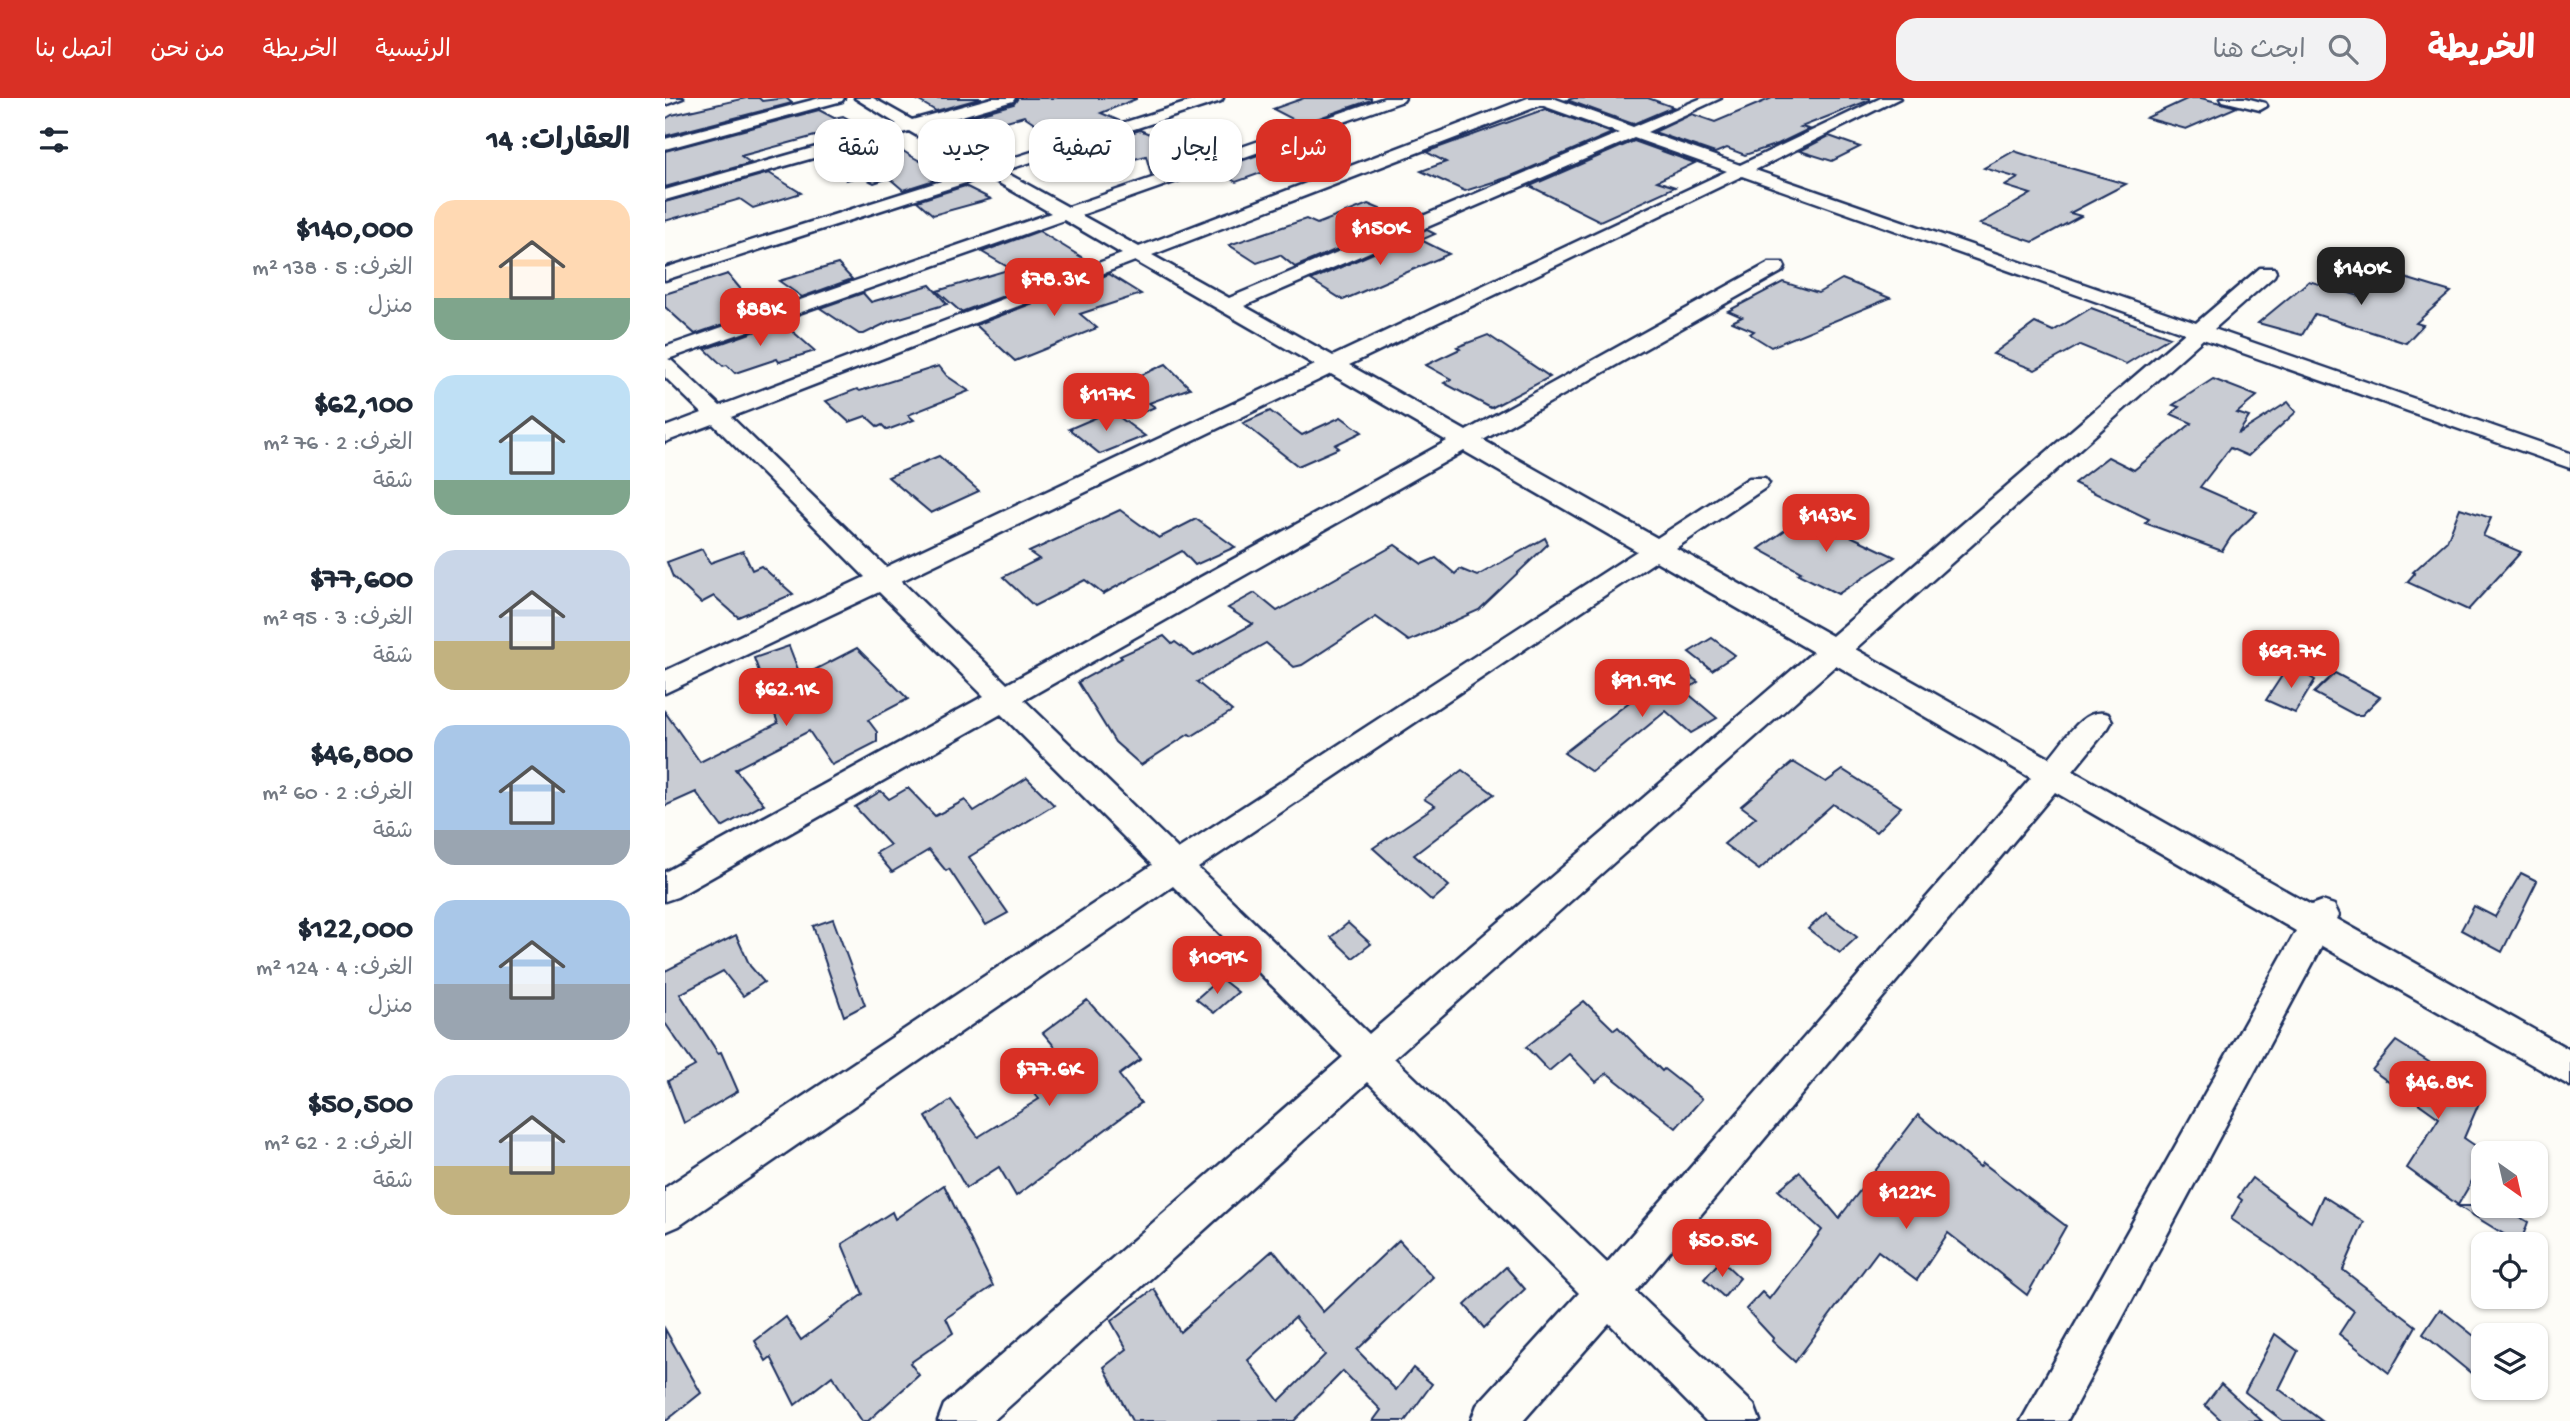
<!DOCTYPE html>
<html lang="ar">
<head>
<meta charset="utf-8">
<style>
  :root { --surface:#fff; --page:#f2f2f3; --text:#1f2937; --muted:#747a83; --accent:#d93025 }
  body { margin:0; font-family:"Gochi Hand","Playpen Sans Arabic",sans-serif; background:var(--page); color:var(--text); direction:rtl; height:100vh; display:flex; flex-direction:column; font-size:26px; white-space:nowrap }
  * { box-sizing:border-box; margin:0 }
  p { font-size:23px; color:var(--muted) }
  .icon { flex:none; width:38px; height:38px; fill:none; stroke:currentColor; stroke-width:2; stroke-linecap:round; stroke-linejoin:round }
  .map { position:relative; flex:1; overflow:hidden; direction:ltr }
  .panel { display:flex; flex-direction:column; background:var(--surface); width:665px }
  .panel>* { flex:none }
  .guide { position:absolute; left:21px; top:21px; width:665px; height:63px; direction:rtl; display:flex; gap:14px }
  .needle { width:46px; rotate:146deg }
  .fabs { position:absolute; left:1806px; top:1043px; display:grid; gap:14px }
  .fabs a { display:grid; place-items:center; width:77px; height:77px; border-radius:14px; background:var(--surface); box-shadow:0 2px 5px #0004; font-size:35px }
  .price { position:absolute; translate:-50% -60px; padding:0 16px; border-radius:14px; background:var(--accent); color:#fff; font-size:23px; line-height:46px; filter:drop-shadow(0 2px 4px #0008) }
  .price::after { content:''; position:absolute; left:50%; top:42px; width:21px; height:16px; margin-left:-10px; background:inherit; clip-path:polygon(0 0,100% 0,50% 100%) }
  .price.current { background:#222; color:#fff }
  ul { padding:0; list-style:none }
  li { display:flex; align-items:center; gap:21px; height:175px; padding:0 35px }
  li span { display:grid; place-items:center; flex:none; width:196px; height:140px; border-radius:21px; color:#555 }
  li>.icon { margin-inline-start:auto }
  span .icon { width:84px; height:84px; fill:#fffc; stroke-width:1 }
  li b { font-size:30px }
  h2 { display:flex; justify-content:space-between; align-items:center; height:84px; padding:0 35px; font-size:30px }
  .chip { padding:0 24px; border-radius:21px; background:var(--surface); box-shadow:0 2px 5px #0004; font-size:24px; line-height:63px }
  .chip.current { background:var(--accent); color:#fff }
  header { display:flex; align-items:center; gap:42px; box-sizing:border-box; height:98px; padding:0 35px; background:var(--accent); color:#fff }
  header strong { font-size:33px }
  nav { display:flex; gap:38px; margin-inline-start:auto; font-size:24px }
  .search { width:490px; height:63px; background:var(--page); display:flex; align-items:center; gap:18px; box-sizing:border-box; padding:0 24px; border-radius:21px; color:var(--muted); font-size:26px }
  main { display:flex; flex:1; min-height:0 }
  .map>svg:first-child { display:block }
  .building { fill:#c9ccd3; stroke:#1b2f5e; stroke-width:2; fill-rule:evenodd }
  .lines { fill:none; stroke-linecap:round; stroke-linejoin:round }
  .minor-casing { stroke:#1b2f5e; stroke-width:5 }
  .minor { fill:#fdfcf7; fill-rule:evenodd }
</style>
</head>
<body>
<header>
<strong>الخريطة</strong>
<div class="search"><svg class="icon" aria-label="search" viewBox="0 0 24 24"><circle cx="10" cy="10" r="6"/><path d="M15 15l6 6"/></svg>ابحث هنا</div>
<nav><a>الرئيسية</a><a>الخريطة</a><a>من نحن</a><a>اتصل بنا</a></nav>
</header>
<main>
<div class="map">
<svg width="1905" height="1323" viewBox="0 0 1905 1323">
  <rect width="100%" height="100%" fill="#fdfcf7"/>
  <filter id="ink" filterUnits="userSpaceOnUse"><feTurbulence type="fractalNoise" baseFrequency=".0143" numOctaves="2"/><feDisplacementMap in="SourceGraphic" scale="14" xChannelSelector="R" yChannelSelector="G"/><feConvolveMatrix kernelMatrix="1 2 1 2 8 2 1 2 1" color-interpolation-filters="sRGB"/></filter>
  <g filter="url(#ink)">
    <!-- building -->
    <g class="building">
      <polygon points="81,0 94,0 97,3 121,0 127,5 0,38 0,21 7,17"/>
      <polygon points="249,0 317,0 271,13"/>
      <polygon points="353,0 471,0 471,1 436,15 455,23 395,42 359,18 306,33 289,23 349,6"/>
      <polygon points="639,0 706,0 706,2 637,26 608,11"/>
      <polygon points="909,0 983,0 1008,9 968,26 902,2"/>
      <polygon points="1107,0 1205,0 1205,2 1136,29 1144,31 1113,46 1080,57 1062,50 1050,55 989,34 1027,16 1050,24"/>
      <polygon points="1524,0 1536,0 1572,9 1521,31 1481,20"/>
      <polygon points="880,11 947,35 844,79 800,93 756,73 781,64 761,54"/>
      <polygon points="154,12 169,20 178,18 203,32 155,45 150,38 76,58 86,65 0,89 0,53"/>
      <polygon points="475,32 494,40 532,32 572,48 486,76 481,58 436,70 410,53"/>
      <polygon points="1164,38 1195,49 1167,63 1135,53"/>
      <polygon points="221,42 246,58 282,78 238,92 224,80 209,85 195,78 181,82 164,58"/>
      <polygon points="969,43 1030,65 992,83 1010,89 935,123 865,88"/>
      <polygon points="1349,53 1377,62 1461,86 1405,115 1416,118 1368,144 1315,126 1366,96 1340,88 1353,80 1319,70"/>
      <polygon points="593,57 618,67 571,84 550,72"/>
      <polygon points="104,75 136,95 88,110 75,101 0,123 0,104"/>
      <polygon points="300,88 326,101 268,117 252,103"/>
      <polygon points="703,106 741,122 630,169 615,157 592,165 564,147 641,121 652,126"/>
      <polygon points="762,132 770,136 756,142 784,156 678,202 646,182"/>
      <polygon points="374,133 426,165 296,214 272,193 346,171 317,154"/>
      <polygon points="173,166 187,181 137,199 114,183"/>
      <polygon points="1720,174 1786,194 1751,225 1758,227 1741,245 1650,216 1637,237 1593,225 1644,183 1694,198"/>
      <polygon points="63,176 78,194 82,192 102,211 30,236 0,209 0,196"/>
      <polygon points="444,176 476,196 415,216 432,230 350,263 311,227"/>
      <polygon points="1177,181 1225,200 1106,249 1085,236 1089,233 1067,224 1077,219 1063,213 1118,184 1153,195"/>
      <polygon points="265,187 282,206 225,223 199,236 194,236 155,210 198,195 206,204"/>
      <polygon points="1426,210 1505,239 1461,266 1415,247 1370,272 1328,256 1370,225 1388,233"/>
      <polygon points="117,224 150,253 114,264 112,261 70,275 62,267 58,268 40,251"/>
      <polygon points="823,237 885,279 826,310 779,285 786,281 761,267 795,251 792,249"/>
      <polygon points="501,266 525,290 484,305 490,309 464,320 429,298"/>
      <polygon points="274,268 282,278 304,293 243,317 249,322 222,332 217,327 213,329 201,318 184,324 161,303 192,291 195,293"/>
      <polygon points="1548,281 1592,298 1572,315 1584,319 1573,336 1623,304 1631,314 1583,358 1565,350 1535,389 1592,414 1566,439 1557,453 1480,425 1484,421 1409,385 1443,359 1469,372 1527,325 1506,316 1514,309 1508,307"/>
      <polygon points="446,313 480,338 435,356 404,331"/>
      <polygon points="605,313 637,337 676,319 697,334 670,347 674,350 633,368 578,325"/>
      <polygon points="274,358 314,393 266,415 223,379"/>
      <polygon points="1795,410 1826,420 1818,438 1856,454 1803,512 1742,484 1750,475 1748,474 1782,443"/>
      <polygon points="455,412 494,440 531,421 570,449 530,467 517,453 438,496 420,482 369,508 338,479 374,461 364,454"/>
      <polygon points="1141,417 1230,459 1173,496 1133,476 1136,474 1094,451"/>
      <polygon points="880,440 883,446 814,512 744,543 711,519 637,567 629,569 601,545 532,584 567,613 527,638 524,636 476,667 450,644 413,584 457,560 455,558 499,538 507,546 510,544 529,558 588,526 563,510 590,495 612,513 730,447 757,466 771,460 790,476 795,471 812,478"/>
      <polygon points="37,451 45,465 78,453 87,472 96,468 128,496 73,519 49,498 36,505 8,479 2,464"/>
      <polygon points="1047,540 1070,557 1047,572 1024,554"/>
      <polygon points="124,548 136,579 192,550 243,601 203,622 212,634 212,644 167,667 144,633 70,671 99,706 57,729 31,694 0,708 0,614 35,664 113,625 89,560"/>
      <polygon points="1624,567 1650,582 1630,615 1601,602"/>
      <polygon points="1013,569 1033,584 1020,593 1052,620 1026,635 1001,613 927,674 899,655 986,587"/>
      <polygon points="1670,575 1715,599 1697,617 1690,617 1649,595"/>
      <polygon points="1128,664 1161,684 1178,672 1236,709 1211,734 1168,706 1094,772 1059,746 1091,719 1076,708"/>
      <polygon points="797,672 829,696 749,757 784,788 767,803 708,750 770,708 759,701"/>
      <polygon points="362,680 389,707 304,759 343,815 321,827 284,771 281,773 264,752 227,774 211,755 225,747 190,709 216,693 224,701 243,690 270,718 300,702 309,713"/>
      <polygon points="1856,775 1872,783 1837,854 1796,832 1809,808 1830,819"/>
      <polygon points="1161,815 1192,839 1175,855 1143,831"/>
      <polygon points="168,821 200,907 179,918 148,828"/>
      <polygon points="683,825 706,846 688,860 666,839"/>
      <polygon points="71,837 85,868 99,884 78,898 58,873 15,896 53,955 56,954 73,993 19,1025 3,983 30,968 0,925 0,873"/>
      <polygon points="555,880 573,894 549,915 531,901"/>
      <polygon points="422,902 476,961 454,977 476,1005 351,1098 334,1069 301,1090 261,1019 286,1002 313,1039 374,1001 370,996 407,969 378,935"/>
      <polygon points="919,903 949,932 953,929 997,973 999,971 1037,1001 1011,1030 942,975 931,984 904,956 884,973 861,949"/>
      <polygon points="1731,943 1817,998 1799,1040 1821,1055 1818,1055 1818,1064 1793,1107 1742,1070 1774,1020 1707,972"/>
      <polygon points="1253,1017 1315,1069 1318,1065 1401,1128 1362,1197 1283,1135 1252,1182 1213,1153 1130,1264 1107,1243 1108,1240 1081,1211 1097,1194 1104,1201 1157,1132 1113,1092 1135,1074 1174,1120"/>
      <polygon points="1587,1080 1646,1124 1658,1098 1699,1124 1678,1172 1751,1228 1724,1275 1674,1236 1689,1213 1608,1149 1566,1121 1577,1102 1573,1099"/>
      <polygon points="279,1087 328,1188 281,1220 288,1235 245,1265 254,1277 203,1323 197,1323 167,1278 130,1307 106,1259 101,1263 90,1243 121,1219 136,1242 198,1196 177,1146 227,1114 230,1121"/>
      <polygon points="1793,1108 1835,1108 1863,1124 1855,1146"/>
      <path d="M734,1142L768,1179L692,1252L731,1292L748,1270L767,1286L740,1323H708L716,1312L678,1273L629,1323H467L439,1269L462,1251L446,1223L489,1191L515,1234L608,1152L658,1214ZM630,1219L660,1257L614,1303L583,1262Z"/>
      <polygon points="1056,1162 1075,1180 1059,1199 1039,1181"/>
      <polygon points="841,1169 860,1191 819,1230 800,1207"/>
      <polygon points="1775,1211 1818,1245 1818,1285 1758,1236"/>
      <polygon points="0,1231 36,1295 1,1323 0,1323"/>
      <polygon points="1610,1236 1633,1253 1614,1291 1657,1323 1618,1323 1580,1294"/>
      <polygon points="1556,1286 1597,1323 1557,1323 1540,1307"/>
    </g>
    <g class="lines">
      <defs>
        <g id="minor">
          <polygon points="0,0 18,0 0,7"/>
          <polygon points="155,0 179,0 177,3 0,51 0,41"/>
          <path d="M190,0H208L247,22L327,0H350L348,3L259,29L326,67L536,0H558L556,3L338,73L403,109L719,0H740L738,3L416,117L474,149L863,0H888L968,29L1037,0H1056L982,34L1075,67L1216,0H1235L1090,72L1531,225L1595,170H1609L1611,174L1609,178L1549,231L1905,355V370L1538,241L1190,551L1384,660C1400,642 1418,608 1443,616L1447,623L1443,630L1408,673L1646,807L1657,803L1669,807L1674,817L1672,821L1905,952V988L1657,848L1402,1323H1356L1631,833L1390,694L971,1194L1089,1307L1095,1323H1041L944,1225L858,1323H806L812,1307L914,1195L703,984L328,1323H273L279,1307L678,959L508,788L14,1128L0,1134V1090L487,767L336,616L12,799L0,803V774L319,598L214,494L0,595V573L200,479L48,326L0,344V329L37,315L0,279V249L386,115L322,78L0,182V170L311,72L244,33L0,102V92L232,26ZM876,7L954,35L564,200L487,157ZM969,40L1062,73L668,258L579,208ZM1077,78L1520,235L1167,538L1011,450L1100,390L1104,385L1100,380H1084L992,440L818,342L1118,173L1120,169L1118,165H1104L801,333L684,267ZM399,122L457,156L55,308L7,263L3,261ZM470,163L650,267L221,469L66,319ZM666,276L782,343L342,586L236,483ZM799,353L972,453L513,751L359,602ZM991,463L1148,554L704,936L533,770ZM1171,567L1366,680L942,1165L729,960Z"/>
          <polygon points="1556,0 1581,0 1600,5 1602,8 1595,12 1558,3"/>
        </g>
      </defs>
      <!-- minor casing -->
      <use href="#minor" class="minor-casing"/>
      <!-- minor -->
      <use href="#minor" class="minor"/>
    </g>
  </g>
</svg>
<div class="fabs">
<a><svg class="needle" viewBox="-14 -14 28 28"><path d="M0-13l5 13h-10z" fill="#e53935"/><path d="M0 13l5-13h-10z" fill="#747a83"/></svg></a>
<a><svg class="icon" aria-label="locate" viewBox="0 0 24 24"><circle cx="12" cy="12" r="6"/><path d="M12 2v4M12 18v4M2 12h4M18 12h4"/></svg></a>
<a><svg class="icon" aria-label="layers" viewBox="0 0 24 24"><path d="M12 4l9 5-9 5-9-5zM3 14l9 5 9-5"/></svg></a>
</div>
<b class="price" style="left:715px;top:169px">$150K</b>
<b class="price current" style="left:1696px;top:209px">$140K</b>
<b class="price" style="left:389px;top:220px">$78.3K</b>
<b class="price" style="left:95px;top:250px">$88K</b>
<b class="price" style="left:441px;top:335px">$117K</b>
<b class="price" style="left:1161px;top:456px">$143K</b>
<b class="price" style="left:1626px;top:592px">$69.7K</b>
<b class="price" style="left:977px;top:621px">$91.9K</b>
<b class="price" style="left:121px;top:630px">$62.1K</b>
<b class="price" style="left:552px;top:898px">$109K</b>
<b class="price" style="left:384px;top:1010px">$77.6K</b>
<b class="price" style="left:1773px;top:1023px">$46.8K</b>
<b class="price" style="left:1241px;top:1133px">$122K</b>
<b class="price" style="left:1057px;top:1181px">$50.5K</b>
<div class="guide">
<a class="chip current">شراء</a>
<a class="chip">إيجار</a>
<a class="chip">تصفية</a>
<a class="chip">جديد</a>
<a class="chip">شقة</a>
</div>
</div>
<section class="panel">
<h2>العقارات: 14<svg class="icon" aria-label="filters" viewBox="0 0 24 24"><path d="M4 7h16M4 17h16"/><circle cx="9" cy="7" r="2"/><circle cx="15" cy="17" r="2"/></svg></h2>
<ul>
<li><span style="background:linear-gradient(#ffd9b3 70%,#7fa58c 0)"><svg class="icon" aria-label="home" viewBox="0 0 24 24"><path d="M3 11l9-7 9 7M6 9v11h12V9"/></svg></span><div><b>$140,000</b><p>الغرف: 5 · 138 m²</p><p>منزل</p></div></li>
<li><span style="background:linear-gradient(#bfe0f5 75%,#7fa58c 0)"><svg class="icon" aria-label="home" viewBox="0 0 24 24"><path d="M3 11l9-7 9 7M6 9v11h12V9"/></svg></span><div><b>$62,100</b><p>الغرف: 2 · 76 m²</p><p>شقة</p></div></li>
<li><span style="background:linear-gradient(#c9d6e8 65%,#c2b280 0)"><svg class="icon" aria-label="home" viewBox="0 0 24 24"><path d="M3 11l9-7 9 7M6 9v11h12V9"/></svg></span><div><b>$77,600</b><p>الغرف: 3 · 95 m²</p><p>شقة</p></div></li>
<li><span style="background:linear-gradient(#a9c7e8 75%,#9aa5b1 0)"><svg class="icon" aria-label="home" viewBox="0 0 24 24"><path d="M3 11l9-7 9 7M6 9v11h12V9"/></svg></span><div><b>$46,800</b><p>الغرف: 2 · 60 m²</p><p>شقة</p></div></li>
<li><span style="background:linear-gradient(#a9c7e8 60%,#9aa5b1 0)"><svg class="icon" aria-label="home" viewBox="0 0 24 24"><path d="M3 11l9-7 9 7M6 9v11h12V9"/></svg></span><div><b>$122,000</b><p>الغرف: 4 · 124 m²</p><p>منزل</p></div></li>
<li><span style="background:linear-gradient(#c9d6e8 65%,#c2b280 0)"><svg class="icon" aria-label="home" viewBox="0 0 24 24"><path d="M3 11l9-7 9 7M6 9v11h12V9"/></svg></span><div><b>$50,500</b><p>الغرف: 2 · 62 m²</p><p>شقة</p></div></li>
</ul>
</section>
</main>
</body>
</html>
